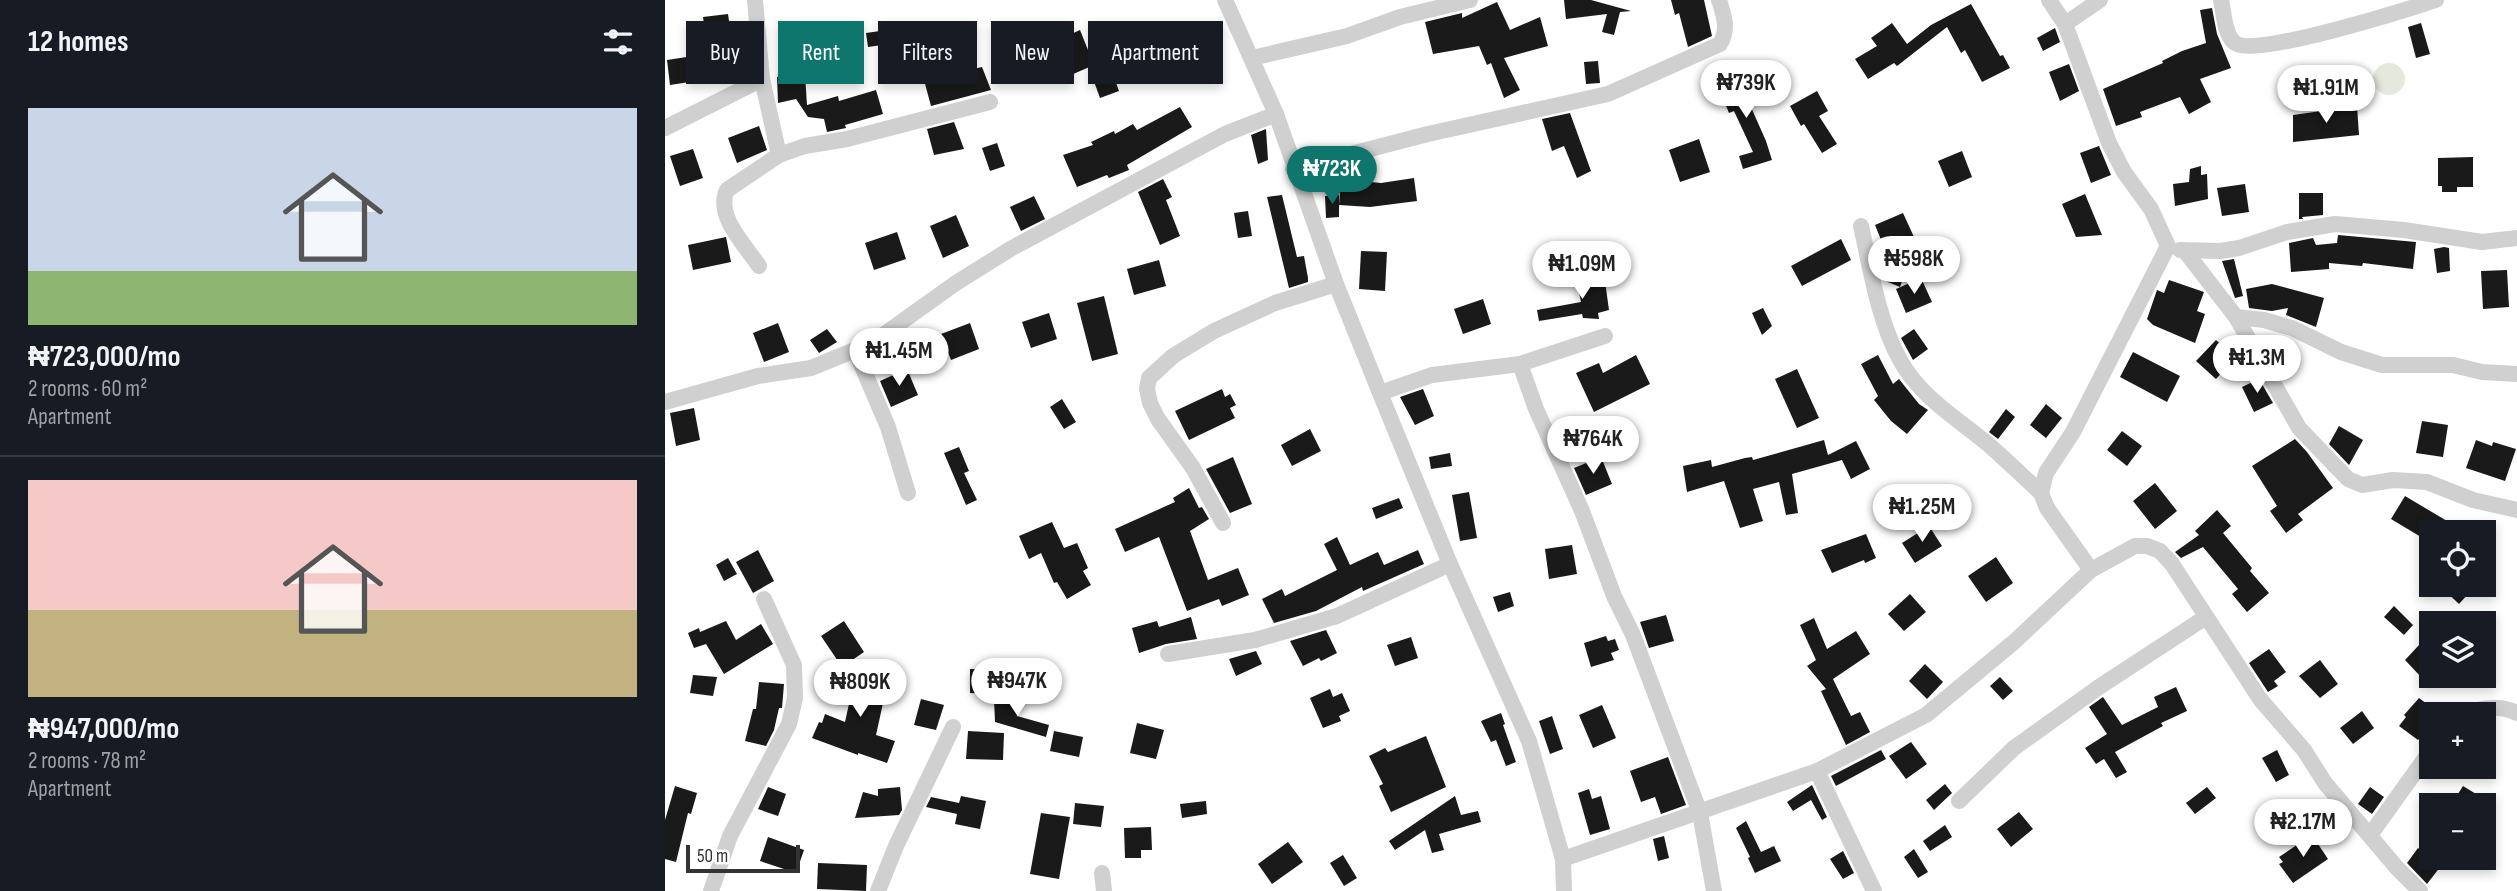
<!DOCTYPE html>
<html lang="en">
<head>
<meta charset="utf-8">
<style>
  :root { --surface:#171b24; --page:#20242c; --text:#f1f3f6; --muted:#9ea1a6; --line:#363941; --accent:#0f766e }
  body { margin:0; font-family:"Sofia Sans Condensed",sans-serif; background:var(--page); color:var(--text); height:100vh; display:flex; flex-direction:column; font-size:26px; white-space:nowrap }
  * { box-sizing:border-box; margin:0 }
  p { font-size:23px; color:var(--muted) }
  .icon { flex:none; width:38px; height:38px; fill:none; stroke:currentColor; stroke-width:2; stroke-linecap:round; stroke-linejoin:round }
  .map { position:relative; flex:1; overflow:hidden }
  .details { display:flex; flex-direction:column; background:var(--surface); width:665px }
  .details>* { flex:none }
  .guide { position:absolute; left:21px; top:21px; width:665px; height:63px; display:flex; gap:14px }
  .tools { position:absolute; left:1754px; top:520px; display:grid; gap:14px }
  .tools a { display:grid; place-items:center; width:77px; height:77px; border-radius:0px; background:var(--surface); box-shadow:0 4px 10px #0003; font-size:35px }
  .scale { position:absolute; left:21px; bottom:18px; width:114px; box-sizing:border-box; padding-left:7px; border:4px solid #333; border-top:0; font-size:19px; line-height:24px; white-space:nowrap; color:#333; -webkit-text-stroke:5px #fff; paint-order:stroke }
  .price { position:absolute; translate:-50% -60px; padding:0 16px; border-radius:24px; background:#fff; color:#222; font-size:23px; line-height:46px; filter:drop-shadow(0 2px 4px #0008) }
  .price::after { content:''; position:absolute; left:50%; top:42px; width:21px; height:16px; margin-left:-10px; background:inherit; clip-path:polygon(0 0,100% 0,50% 100%) }
  .price.active { background:var(--accent); color:#fff }
  ul { padding:0; list-style:none }
  li { display:grid; align-content:center; gap:14px; height:371px; padding:0 28px }
  li+li { border-top:2px solid var(--line) }
  li span { display:grid; place-items:center; height:217px; border-radius:0px; color:#555 }
  li>.icon { margin-inline-start:auto }
  span .icon { width:126px; height:126px; fill:#fffc; stroke-width:1 }
  li b { font-size:30px }
  h2 { display:flex; justify-content:space-between; align-items:center; height:84px; padding:0 28px; font-size:30px }
  .chip { padding:0 24px; border-radius:0px; background:var(--surface); box-shadow:0 4px 10px #0003; font-size:24px; line-height:63px }
  .chip.active { background:var(--accent); color:#fff }
  main { display:flex; flex:1; min-height:0 }
  .map>svg:first-child { display:block }
  .green { fill:#e5e9dd }
  .building { fill:#1a1a1a }
  .lines { fill:none; stroke-linecap:round; stroke-linejoin:round }
  .minor { stroke:#d0d0d0; stroke-width:16 }
</style>
</head>
<body>
<main>
<section class="details">
<h2>12 homes<svg class="icon" aria-label="filters" viewBox="0 0 24 24"><path d="M4 7h16M4 17h16"/><circle cx="9" cy="7" r="2"/><circle cx="15" cy="17" r="2"/></svg></h2>
<ul>
<li><span style="background:linear-gradient(#c9d6e8 75%,#8fb573 0)"><svg class="icon" aria-label="home" viewBox="0 0 24 24"><path d="M3 11l9-7 9 7M6 9v11h12V9"/></svg></span><div><b>₦723,000/mo</b><p>2 rooms · 60 m²</p><p>Apartment</p></div></li>
<li><span style="background:linear-gradient(#f6c9c9 60%,#c2b280 0)"><svg class="icon" aria-label="home" viewBox="0 0 24 24"><path d="M3 11l9-7 9 7M6 9v11h12V9"/></svg></span><div><b>₦947,000/mo</b><p>2 rooms · 78 m²</p><p>Apartment</p></div></li>
</ul>
</section>
<div class="map">
<svg width="1852" height="891" viewBox="0 0 1852 891">
  <rect width="100%" height="100%" fill="#fff"/>
  <!-- green -->
  <circle class="green" cx="1724" cy="79" r="16"/>
  <!-- building -->
  <g class="building">
    <polygon points="899,0 926,0 966,11 955,12 949,35 937,32 942,14 901,19"/>
    <polygon points="1006,0 1039,0 1047,36 1023,47 1014,13 1010,15"/>
    <polygon points="832,2 845,30 875,17 883,46 839,58 855,90 839,98 826,63 822,65 814,46 768,54 760,22 797,13 797,18"/>
    <polygon points="1306,4 1335,56 1338,55 1345,68 1317,82 1300,50 1296,53 1282,27 1232,66 1229,63 1203,79 1190,59 1212,46 1206,38 1227,23 1242,44 1266,25"/>
    <polygon points="1547,8 1552,34 1566,68 1535,79 1546,102 1524,114 1515,97 1475,112 1477,117 1451,126 1438,89 1498,63 1497,61 1517,51 1541,43 1535,10"/>
    <polygon points="63,14 67,42 42,46 38,17"/>
    <polygon points="1756,23 1765,54 1751,58 1743,27"/>
    <polygon points="1390,28 1395,42 1378,51 1372,38"/>
    <polygon points="222,30 224,44 203,47 201,33"/>
    <polygon points="415,30 429,65 406,75 393,40"/>
    <polygon points="495,41 508,67 488,77 475,52"/>
    <polygon points="28,56 31,81 5,85 2,60"/>
    <polygon points="933,61 935,83 921,84 919,62"/>
    <polygon points="1404,64 1414,91 1395,101 1384,72"/>
    <polygon points="317,67 326,90 266,106 259,80"/>
    <polygon points="446,69 454,91 435,98 427,76"/>
    <polygon points="140,74 142,105 173,96 174,101 211,90 218,114 180,125 181,128 162,132 159,119 143,117 131,99 113,103 112,77"/>
    <polygon points="1079,75 1090,102 1085,105 1101,141 1107,160 1078,169 1074,156 1088,152 1069,111 1064,113 1052,84"/>
    <polygon points="1152,91 1163,111 1154,116 1172,144 1157,153 1139,124 1136,126 1125,106"/>
    <polygon points="1692,106 1694,135 1628,142 1628,115"/>
    <polygon points="515,107 527,127 462,165 464,170 444,178 442,175 412,187 398,155 428,145 426,142 449,131 450,134 468,124 472,130"/>
    <polygon points="905,113 926,171 912,178 899,146 887,151 877,119"/>
    <polygon points="289,122 299,149 269,155 262,129"/>
    <polygon points="94,126 102,150 72,163 63,138"/>
    <polygon points="601,129 603,160 593,164 586,135"/>
    <polygon points="1034,139 1045,172 1015,182 1004,150"/>
    <polygon points="332,143 340,166 325,171 317,148"/>
    <polygon points="1434,146 1446,175 1426,183 1415,153"/>
    <polygon points="28,149 38,178 15,186 5,156"/>
    <polygon points="1297,151 1307,177 1284,187 1273,161"/>
    <polygon points="1808,157 1808,187 1792,187 1792,192 1777,192 1777,186 1773,186 1773,158"/>
    <polygon points="1536,166 1536,175 1542,174 1543,199 1510,206 1508,184 1524,182 1525,169"/>
    <polygon points="749,178 752,201 705,207 674,205 676,179 716,183"/>
    <polygon points="498,179 507,197 501,200 515,236 495,245 473,192"/>
    <polygon points="1580,184 1584,212 1557,216 1552,188"/>
    <polygon points="1634,193 1658,193 1658,215 1637,217 1638,219 1634,219"/>
    <polygon points="1420,194 1437,235 1411,237 1397,204"/>
    <polygon points="617,195 632,257 639,256 643,278 643,282 624,288 602,197"/>
    <polygon points="674,195 674,217 661,218 660,196"/>
    <polygon points="369,196 380,219 356,231 345,207"/>
    <polygon points="583,211 587,236 573,238 569,213"/>
    <polygon points="1238,213 1249,237 1244,239 1238,257 1245,259 1235,287 1218,280 1216,271 1223,257 1210,225"/>
    <polygon points="291,215 304,246 278,258 265,226"/>
    <polygon points="232,232 241,259 209,270 200,243"/>
    <polygon points="1673,235 1751,242 1748,269 1698,263 1697,266 1664,263 1664,269 1626,272 1624,243 1648,238 1651,245 1672,243"/>
    <polygon points="61,237 66,262 28,270 23,245"/>
    <polygon points="1176,239 1186,260 1137,286 1126,266"/>
    <polygon points="1779,247 1784,248 1785,271 1772,273 1769,249"/>
    <polygon points="696,251 722,252 720,291 694,289"/>
    <polygon points="1569,259 1578,296 1570,298 1557,261"/>
    <polygon points="494,260 501,286 469,295 462,269"/>
    <polygon points="1842,270 1844,307 1818,309 1816,271"/>
    <polygon points="939,274 944,310 933,313 934,319 918,318 917,314 874,321 872,310 916,302 911,278"/>
    <polygon points="1256,278 1267,302 1241,313 1231,289"/>
    <polygon points="1504,280 1539,292 1532,311 1540,314 1530,343 1488,325 1482,319 1492,290 1499,293"/>
    <polygon points="1607,284 1659,298 1651,327 1621,315 1623,308 1607,311 1584,308 1581,289"/>
    <polygon points="439,296 453,354 427,361 412,303"/>
    <polygon points="818,299 826,324 798,334 789,309"/>
    <polygon points="1098,308 1107,326 1097,335 1087,313"/>
    <polygon points="384,313 392,339 366,348 357,322"/>
    <polygon points="113,323 124,352 99,362 88,333"/>
    <polygon points="305,323 314,349 286,360 276,334"/>
    <polygon points="162,329 172,342 154,353 145,340"/>
    <polygon points="1249,329 1263,349 1248,360 1236,338"/>
    <polygon points="1551,340 1570,358 1551,379 1531,361"/>
    <polygon points="1468,352 1515,376 1502,402 1455,377"/>
    <polygon points="971,355 985,384 929,412 911,373 934,363 938,373"/>
    <polygon points="1213,355 1228,384 1234,379 1254,404 1263,410 1242,434 1226,421 1209,400 1213,396 1196,364"/>
    <polygon points="242,369 253,395 226,407 215,381"/>
    <polygon points="1132,369 1154,418 1132,428 1110,379"/>
    <polygon points="1594,379 1608,403 1589,412 1577,387"/>
    <polygon points="557,389 560,397 565,394 571,405 565,408 570,418 524,440 510,411"/>
    <polygon points="758,389 769,416 750,425 735,397"/>
    <polygon points="397,399 411,422 399,429 385,407"/>
    <polygon points="1381,404 1397,418 1381,438 1365,425"/>
    <polygon points="29,408 35,440 11,446 5,413"/>
    <polygon points="1341,409 1350,417 1333,439 1324,432"/>
    <polygon points="1757,421 1783,425 1778,457 1751,453"/>
    <polygon points="1674,426 1698,440 1684,465 1664,444"/>
    <polygon points="645,429 656,451 627,466 616,445"/>
    <polygon points="1457,431 1477,446 1462,466 1442,450"/>
    <polygon points="1630,439 1642,452 1668,488 1633,514 1638,520 1621,533 1605,511 1612,506 1587,466"/>
    <polygon points="1159,440 1163,455 1191,441 1205,469 1186,479 1177,460 1127,474 1133,513 1121,515 1114,482 1088,489 1098,521 1075,528 1059,481 1022,492 1018,466 1046,460 1047,467 1080,458 1087,457 1088,460"/>
    <polygon points="1811,440 1827,446 1828,442 1851,449 1840,481 1801,468"/>
    <polygon points="294,447 304,471 299,473 312,500 301,505 279,453"/>
    <polygon points="785,453 787,466 766,469 764,457"/>
    <polygon points="568,457 587,504 565,513 541,469"/>
    <polygon points="936,457 947,484 921,495 909,468"/>
    <polygon points="1490,483 1512,511 1490,529 1468,501"/>
    <polygon points="524,488 534,508 537,507 544,519 525,531 543,580 573,568 584,595 557,606 554,599 522,611 494,537 460,552 450,529 510,502 508,498"/>
    <polygon points="1248,489 1278,520 1268,528 1241,495"/>
    <polygon points="804,492 812,538 795,541 787,495"/>
    <polygon points="1740,496 1782,521 1775,532 1766,532 1766,543 1726,519"/>
    <polygon points="734,498 738,508 711,519 707,508"/>
    <polygon points="1552,510 1566,526 1558,533 1587,568 1585,571 1604,593 1582,612 1567,594 1573,589 1538,547 1516,558 1510,552 1534,535 1530,531"/>
    <polygon points="387,522 399,548 412,543 423,568 418,571 426,585 402,599 392,582 389,583 376,553 364,559 354,536"/>
    <polygon points="1264,526 1277,546 1250,563 1237,543"/>
    <polygon points="1201,534 1211,558 1200,563 1199,560 1167,573 1156,550"/>
    <polygon points="672,537 685,565 713,552 719,565 753,550 759,564 698,591 697,587 651,611 609,623 597,599 617,589 620,596 672,570 659,544"/>
    <polygon points="907,545 912,574 884,579 880,549"/>
    <polygon points="93,550 109,581 88,593 71,562"/>
    <polygon points="1331,557 1348,583 1321,602 1303,576"/>
    <polygon points="63,558 72,574 59,581 51,565"/>
    <polygon points="1773,584 1812,584 1794,604"/>
    <polygon points="845,592 849,606 833,612 828,597"/>
    <polygon points="1245,594 1261,612 1239,631 1223,614"/>
    <polygon points="1729,606 1748,625 1739,635 1719,617"/>
    <polygon points="1001,615 1009,641 984,648 975,622"/>
    <polygon points="526,617 532,639 501,644 474,653 467,628 492,621 494,627"/>
    <polygon points="1149,618 1162,649 1191,631 1205,654 1168,679 1186,716 1195,712 1205,732 1181,745 1156,691 1161,689 1142,666 1151,660 1135,625"/>
    <polygon points="61,621 71,640 96,624 108,644 59,674 41,644 29,648 23,633 34,628 35,632"/>
    <polygon points="179,621 199,652 177,667 156,636"/>
    <polygon points="661,630 672,653 656,661 654,658 638,666 625,641"/>
    <polygon points="941,636 943,641 950,639 954,650 946,653 949,660 926,667 919,643"/>
    <polygon points="746,637 753,658 730,666 722,645"/>
    <polygon points="1755,644 1766,655 1766,669 1757,678 1740,660"/>
    <polygon points="1604,649 1621,672 1609,681 1613,686 1603,692 1584,663"/>
    <polygon points="591,651 597,664 571,676 564,659"/>
    <polygon points="1655,660 1673,684 1655,698 1634,676"/>
    <polygon points="193,663 214,673 222,685 211,735 230,741 222,763 193,753 193,755 147,738 154,722 157,723 160,714 180,722"/>
    <polygon points="1260,664 1278,682 1262,699 1244,681"/>
    <polygon points="305,669 336,670 335,694 305,693"/>
    <polygon points="28,675 52,677 48,696 25,693"/>
    <polygon points="1335,677 1348,691 1338,700 1325,686"/>
    <polygon points="94,682 119,684 117,708 114,708 109,730 101,746 80,741 88,709 91,709"/>
    <polygon points="1511,687 1522,711 1496,723 1498,726 1450,752 1462,772 1451,778 1439,759 1431,764 1420,748 1442,734 1424,707 1438,697 1457,725 1493,707 1489,697"/>
    <polygon points="665,689 668,697 677,693 685,711 674,716 676,721 658,728 645,698"/>
    <polygon points="1754,698 1766,707 1766,737 1760,732 1753,740 1734,726 1741,717 1739,715"/>
    <polygon points="256,699 279,705 271,730 249,725"/>
    <polygon points="329,699 352,699 352,716 384,725 381,737 330,722"/>
    <polygon points="937,705 951,738 928,748 914,715"/>
    <polygon points="1697,711 1709,728 1688,744 1675,728"/>
    <polygon points="836,713 840,724 838,725 851,762 841,766 831,740 826,742 816,721"/>
    <polygon points="887,716 898,749 885,754 874,721"/>
    <polygon points="472,723 499,730 491,759 465,753"/>
    <polygon points="303,731 339,733 338,760 301,759"/>
    <polygon points="389,731 418,737 414,757 385,751"/>
    <polygon points="761,736 781,787 726,812 714,786 718,784 704,756 720,748 723,752"/>
    <polygon points="1246,742 1262,764 1241,779 1224,756"/>
    <polygon points="1216,750 1221,759 1171,786 1166,776"/>
    <polygon points="1612,750 1624,775 1611,782 1597,758"/>
    <polygon points="1003,757 1021,805 996,814 990,797 976,802 965,771"/>
    <polygon points="1280,784 1287,793 1269,810 1261,800"/>
    <polygon points="1147,785 1162,817 1157,820 1146,800 1128,811 1122,802"/>
    <polygon points="10,786 32,793 26,814 23,813 11,862 0,859 0,820"/>
    <polygon points="1798,786 1829,805 1786,805"/>
    <polygon points="103,787 121,794 113,816 93,809"/>
    <polygon points="235,787 237,810 234,815 190,818 198,792 213,796 213,789"/>
    <polygon points="1542,787 1551,798 1530,814 1521,803"/>
    <polygon points="1705,787 1719,797 1707,814 1693,804"/>
    <polygon points="924,789 927,799 936,796 945,829 925,835 913,793"/>
    <polygon points="296,796 321,801 315,829 290,824 292,814 261,807 266,797 294,803"/>
    <polygon points="790,796 796,815 813,811 816,822 774,834 779,850 767,853 760,830 730,850 724,841"/>
    <polygon points="541,801 542,814 517,818 515,804"/>
    <polygon points="410,803 439,806 436,827 408,824"/>
    <polygon points="1354,812 1368,829 1346,847 1332,829"/>
    <polygon points="376,813 405,817 394,879 365,874"/>
    <polygon points="1081,821 1096,852 1109,846 1116,861 1090,873 1083,858 1085,857 1071,828"/>
    <polygon points="1280,825 1287,837 1265,851 1258,841"/>
    <polygon points="486,827 487,850 476,850 476,858 460,858 459,828"/>
    <polygon points="1647,835 1663,859 1628,883 1614,864 1618,862 1614,857"/>
    <polygon points="999,836 1004,858 993,861 988,839"/>
    <polygon points="103,837 139,850 131,873 95,861"/>
    <polygon points="623,842 638,862 607,884 593,864"/>
    <polygon points="1753,848 1766,858 1782,858 1762,884 1742,863"/>
    <polygon points="1249,849 1263,872 1253,878 1239,857"/>
    <polygon points="1178,851 1189,873 1178,879 1165,859"/>
    <polygon points="678,855 692,878 679,886 665,863"/>
    <polygon points="153,863 202,865 201,891 152,889"/>
  </g>
  <g class="lines">
    <!-- minor -->
    <g class="minor">
      <polyline points="90,0 97,79 114,155 140,146 182,139 325,102"/>
      <polyline points="560,0 611,114 671,284 715,393 785,564 864,741 898,859 899,891"/>
      <polyline points="1384,0 1400,24 1444,143 1459,172 1486,209 1503,246 1408,432 1381,473 1376,493 1382,508 1426,570"/>
      <path d="M1556,0C1559,12 1559,38 1572,44C1595,56 1741,10 1771,0"/>
      <polyline points="1400,24 1435,0"/>
      <polyline points="587,58 682,36 735,17 805,0"/>
      <polyline points="0,128 97,79"/>
      <path d="M628,169L763,134L943,94L1055,44C1064,29 1059,16 1054,0"/>
      <path d="M1196,226C1206,270 1213,320 1235,360C1256,398 1292,418 1324,445C1342,461 1359,477 1376,493"/>
      <polyline points="1515,250 1555,251 1574,248 1622,232 1670,224 1739,230 1817,242 1852,238"/>
      <polyline points="1520,251 1571,317 1634,428 1683,479 1697,485 1728,480 1762,482 1808,500 1852,510"/>
      <path d="M94,266C80,245 50,216 62,190L114,155"/>
      <polyline points="1571,317 1599,320 1627,328 1676,352 1717,365 1788,365 1817,372 1852,374"/>
      <polyline points="190,350 223,427 243,493"/>
      <polyline points="855,364 871,409 917,511 949,596 968,635 1035,813 1049,891"/>
      <polyline points="715,393 767,375 855,364 940,336"/>
      <polyline points="0,402 93,376 146,368 190,350 214,338 291,283 347,248 560,134 611,114"/>
      <polyline points="558,523 528,468 493,419 485,403 482,389 484,378 508,356 549,331 610,303 671,284"/>
      <polyline points="503,654 590,640 672,616 785,564"/>
      <path d="M1802,714C1817,706 1837,706 1852,713"/>
      <polyline points="1152,771 1209,891"/>
      <polyline points="1294,801 1349,748 1434,687 1541,617"/>
      <polyline points="1705,835 1766,750"/>
      <polyline points="898,859 1152,771 1261,715 1349,642 1426,570 1470,546 1482,546 1495,551 1507,564 1595,699 1639,750 1660,783 1732,868 1755,891"/>
      <polyline points="437,873 439,891"/>
      <polyline points="46,891 65,836 124,724 130,698 129,665 99,599"/>
      <polyline points="213,891 231,846 288,727"/>
    </g>
  </g>
</svg>
<div class="tools">
<a><svg class="icon" aria-label="locate" viewBox="0 0 24 24"><circle cx="12" cy="12" r="6"/><path d="M12 2v4M12 18v4M2 12h4M18 12h4"/></svg></a>
<a><svg class="icon" aria-label="layers" viewBox="0 0 24 24"><path d="M12 4l9 5-9 5-9-5zM3 14l9 5 9-5"/></svg></a>
<a>+</a>
<a>−</a>
</div>
<div class="scale">50 m</div>
<b class="price" style="left:1081px;top:120px">₦739K</b>
<b class="price" style="left:1661px;top:125px">₦1.91M</b>
<b class="price active" style="left:667px;top:206px">₦723K</b>
<b class="price" style="left:1249px;top:296px">₦598K</b>
<b class="price" style="left:917px;top:301px">₦1.09M</b>
<b class="price" style="left:234px;top:388px">₦1.45M</b>
<b class="price" style="left:1592px;top:395px">₦1.3M</b>
<b class="price" style="left:928px;top:476px">₦764K</b>
<b class="price" style="left:1257px;top:544px">₦1.25M</b>
<b class="price" style="left:352px;top:718px">₦947K</b>
<b class="price" style="left:195px;top:719px">₦809K</b>
<b class="price" style="left:1638px;top:859px">₦2.17M</b>
<div class="guide">
<a class="chip">Buy</a>
<a class="chip active">Rent</a>
<a class="chip">Filters</a>
<a class="chip">New</a>
<a class="chip">Apartment</a>
</div>
</div>
</main>
</body>
</html>
